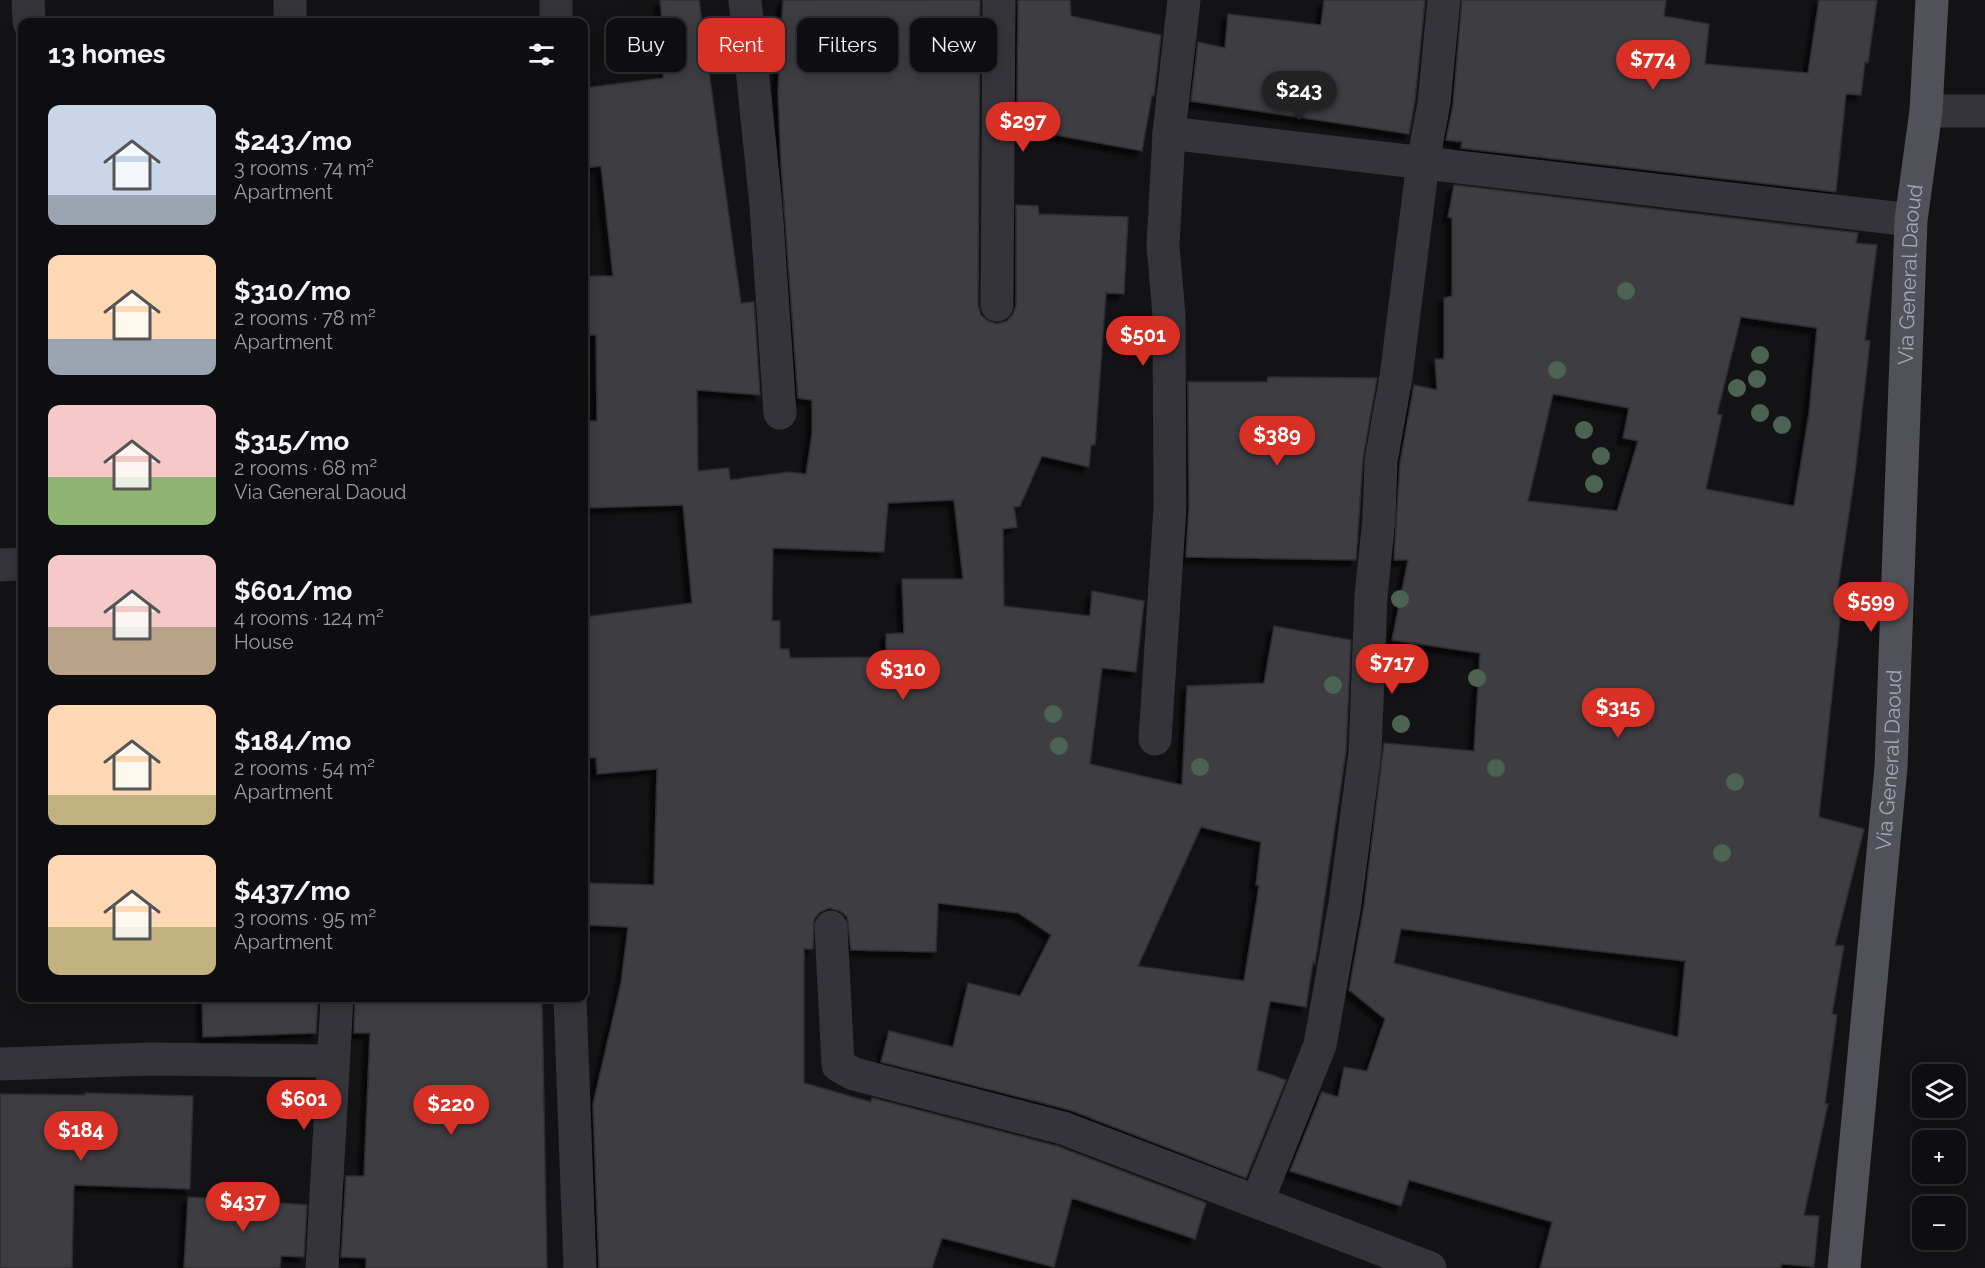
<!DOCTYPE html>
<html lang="en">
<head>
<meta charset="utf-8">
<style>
  :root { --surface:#0e0e10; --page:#171719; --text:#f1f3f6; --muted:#9b9c9f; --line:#2e2e30; --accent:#d93025 }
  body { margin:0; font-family:Raleway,sans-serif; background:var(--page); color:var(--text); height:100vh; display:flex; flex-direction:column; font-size:22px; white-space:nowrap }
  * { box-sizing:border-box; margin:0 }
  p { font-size:20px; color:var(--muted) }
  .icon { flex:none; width:33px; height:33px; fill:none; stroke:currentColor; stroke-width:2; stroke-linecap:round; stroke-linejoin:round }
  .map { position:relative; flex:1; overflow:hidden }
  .panel { position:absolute; left:18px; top:18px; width:570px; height:984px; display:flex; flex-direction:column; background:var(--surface); border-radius:12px; box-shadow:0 3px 15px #0003,0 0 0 2px var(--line) }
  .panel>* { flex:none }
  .top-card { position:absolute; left:606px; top:18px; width:570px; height:54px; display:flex; gap:12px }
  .tools { position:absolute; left:1912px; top:1064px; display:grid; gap:12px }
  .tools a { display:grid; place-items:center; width:54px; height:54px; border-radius:12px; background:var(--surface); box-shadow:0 3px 15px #0003,0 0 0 2px var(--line); font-size:30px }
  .price { position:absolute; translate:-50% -51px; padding:0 14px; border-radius:21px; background:var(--accent); color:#fff; font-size:20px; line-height:39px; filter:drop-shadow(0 2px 3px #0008) }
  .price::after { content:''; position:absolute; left:50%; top:36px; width:18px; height:14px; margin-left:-9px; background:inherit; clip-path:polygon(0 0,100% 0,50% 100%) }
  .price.active { background:#222; color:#fff }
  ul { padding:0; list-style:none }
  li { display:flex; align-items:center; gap:18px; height:150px; padding:0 30px }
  li span { display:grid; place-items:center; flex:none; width:168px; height:120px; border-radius:12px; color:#555 }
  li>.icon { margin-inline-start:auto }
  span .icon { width:72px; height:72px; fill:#fffc; stroke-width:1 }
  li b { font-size:26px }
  h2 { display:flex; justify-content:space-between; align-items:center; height:72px; padding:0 30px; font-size:26px }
  .pill { padding:0 21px; border-radius:12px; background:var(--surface); box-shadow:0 3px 15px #0003,0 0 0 2px var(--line); font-size:21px; line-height:54px }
  .pill.active { background:var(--accent); color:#fff }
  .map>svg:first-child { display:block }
  .building { fill:#3e3d42; stroke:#2e2d31; stroke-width:1.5; fill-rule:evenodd; filter:url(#shadow) }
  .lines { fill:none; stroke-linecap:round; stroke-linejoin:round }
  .minor { stroke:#34343a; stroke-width:33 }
  .major { stroke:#505159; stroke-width:33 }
  .tree { fill:#4c6252 }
  .labels { text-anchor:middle; stroke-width:4.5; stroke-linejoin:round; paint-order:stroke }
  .street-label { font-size:21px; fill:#a4a7b6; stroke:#0f0e10 }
</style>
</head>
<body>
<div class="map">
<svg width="1985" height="1268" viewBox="0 0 1985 1268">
  <defs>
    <filter id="shadow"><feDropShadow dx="-5.5" dy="5.5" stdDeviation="1.5" flood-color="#0009"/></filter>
  </defs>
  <rect width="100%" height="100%" fill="#131315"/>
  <!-- building -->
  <g class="building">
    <path d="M660,0H699L741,303L754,302L760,395L697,390L698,471L729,468L730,480L789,472L806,474L812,434V400L798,398L781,164L778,92L783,0H980L978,305L981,315L988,321L997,324L1007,321L1013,314L1016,305V205L1038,206L1039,214L1128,217L1124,294L1106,293L1095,445H1091L1089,467L1042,456L1020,506L1014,507L1017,527L1003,529L1004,606L1090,616L1092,591L1144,601L1136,672L1102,668L1090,764L1182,785L1187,686L1264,683L1274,626L1351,640L1346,751L1315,964L1313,962L1306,1007L1270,1001L1257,1070L1286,1080L1246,1178L1070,1110L881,1062L889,1031L953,1047L968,983L1020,996L1051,935L1018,913L938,903L936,952L851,950L847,917L840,911L829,908L820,912L814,919L813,949H804V1083L871,1102L872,1098L1057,1146L1206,1203L1195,1239L1072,1198L1054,1267L942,1238L932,1268H599L593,1104L621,983L628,927L584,925V883L654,885L657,769L597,774L596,758L584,757V617L692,603L683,505L584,508V421H597L596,335H586V276H613L601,166L587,168L584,136V88L663,78V72L667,71ZM954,500L963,579H902L904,633L886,634V657L790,658L789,649H780V621H772L773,548L884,552L888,503ZM1201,827L1261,842L1256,885L1259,886L1244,981L1138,966Z"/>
    <polygon points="1018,0 1070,0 1071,16 1161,35 1154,96 1152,95 1142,151 1017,128"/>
    <polygon points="1324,0 1425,0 1415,100 1409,134 1191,101 1198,42 1225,48 1228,14 1321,25"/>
    <polygon points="1462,0 1666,0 1664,16 1709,24 1705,64 1808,73 1819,0 1877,0 1868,63 1865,62 1861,95 1846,94 1836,192 1461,148 1462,142 1446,140 1453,105"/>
    <path d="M1454,185L1858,233L1856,243L1877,245L1865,340L1870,341L1855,473L1836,601H1842L1819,817L1864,829L1835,945L1844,946L1832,1014L1837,1015L1825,1104H1828L1804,1215L1819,1216L1814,1267L1782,1264L1781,1268H1540L1552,1222L1409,1180L1401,1206L1290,1171L1322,1092L1338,1097L1344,1067L1367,1071L1385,1019L1349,990L1364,906L1384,743L1474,751L1480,653L1392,640L1408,560H1394L1400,463L1414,385L1437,390L1435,359H1444V298L1452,296V218L1448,217ZM1741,317L1817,328L1809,413L1794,506L1706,489L1722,415L1717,414ZM1553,394L1629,408L1623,438L1638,441L1617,511L1528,501ZM1401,929L1685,961L1678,1037L1394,963Z"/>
    <polygon points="1268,377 1377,378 1363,458 1356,560 1186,557 1189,507 1188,382 1267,382"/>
    <polygon points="202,998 318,998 316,1033 203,1037"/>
    <polygon points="355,998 542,998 547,1268 366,1268 366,1258 341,1257 346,1176 364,1176 370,1033 354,1033"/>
    <polygon points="85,1093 193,1096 190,1189 74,1185 72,1268 0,1268 0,1094 85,1095"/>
    <polygon points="188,1197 307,1205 304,1257 281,1256 280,1268 184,1268"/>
  </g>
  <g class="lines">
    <!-- minor -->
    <g class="minor">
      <polyline points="28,0 29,22"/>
      <polyline points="290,0 290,22"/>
      <polyline points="556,0 556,22"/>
      <polyline points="745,0 766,206 780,413"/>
      <polyline points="1926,111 1985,111"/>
      <polyline points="1169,133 1911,220"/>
      <polyline points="997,305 999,0"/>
      <polyline points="0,565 22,564"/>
      <polyline points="1155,739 1170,507 1169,315 1163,246 1169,133 1184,0"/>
      <polyline points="831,927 838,1065 854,1074 1063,1128 1430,1268"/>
      <polyline points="570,998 580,1268"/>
      <polyline points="0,1064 151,1059 333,1061"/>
      <polyline points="1257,1202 1320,1045 1345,904 1365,753 1371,596 1379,519 1381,461 1396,377 1423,162 1434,103 1444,0"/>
      <polyline points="322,1268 337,998"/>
    </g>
    <!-- major -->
    <path class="major" id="s1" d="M1844,1268L1891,767L1911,220L1926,111L1932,0"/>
  </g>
  <!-- trees -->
  <g class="tree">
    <circle cx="1626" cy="291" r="9"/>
    <circle cx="1760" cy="355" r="9"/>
    <circle cx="1557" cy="370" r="9"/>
    <circle cx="1757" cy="379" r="9"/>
    <circle cx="1737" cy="388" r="9"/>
    <circle cx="1760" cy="413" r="9"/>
    <circle cx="1782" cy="425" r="9"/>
    <circle cx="1584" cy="430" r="9"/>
    <circle cx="1601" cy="456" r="9"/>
    <circle cx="1594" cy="484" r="9"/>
    <circle cx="1400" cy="599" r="9"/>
    <circle cx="1477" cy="678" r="9"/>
    <circle cx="1333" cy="685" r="9"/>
    <circle cx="1053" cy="714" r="9"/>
    <circle cx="1401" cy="724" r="9"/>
    <circle cx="1059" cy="746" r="9"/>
    <circle cx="1200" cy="767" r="9"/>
    <circle cx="1496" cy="768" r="9"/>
    <circle cx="1735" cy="782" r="9"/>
    <circle cx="1722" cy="853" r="9"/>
  </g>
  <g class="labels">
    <!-- street labels -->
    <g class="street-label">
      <text dy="7" stroke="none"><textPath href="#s1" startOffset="996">Via General Daoud</textPath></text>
      <text dy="7" stroke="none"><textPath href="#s1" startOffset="510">Via General Daoud</textPath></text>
    </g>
  </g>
</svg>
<div class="tools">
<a><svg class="icon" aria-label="layers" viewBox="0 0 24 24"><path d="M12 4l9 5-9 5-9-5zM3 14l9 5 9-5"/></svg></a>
<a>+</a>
<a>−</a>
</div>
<b class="price" style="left:1653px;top:91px">$774</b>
<b class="price active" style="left:1299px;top:122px">$243</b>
<b class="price" style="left:1023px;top:153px">$297</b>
<b class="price" style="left:1143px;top:367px">$501</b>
<b class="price" style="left:1277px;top:467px">$389</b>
<b class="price" style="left:1871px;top:633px">$599</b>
<b class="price" style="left:1392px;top:695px">$717</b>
<b class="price" style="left:903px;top:701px">$310</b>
<b class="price" style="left:1618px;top:739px">$315</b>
<b class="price" style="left:304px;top:1131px">$601</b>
<b class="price" style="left:451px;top:1136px">$220</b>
<b class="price" style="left:81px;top:1162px">$184</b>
<b class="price" style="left:243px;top:1233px">$437</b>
<div class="top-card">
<a class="pill">Buy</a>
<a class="pill active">Rent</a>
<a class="pill">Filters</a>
<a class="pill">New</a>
</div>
<section class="panel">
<h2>13 homes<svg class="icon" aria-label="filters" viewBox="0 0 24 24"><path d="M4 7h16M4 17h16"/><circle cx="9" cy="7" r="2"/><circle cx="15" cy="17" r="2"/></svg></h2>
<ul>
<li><span style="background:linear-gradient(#c9d6e8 75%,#9aa5b1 0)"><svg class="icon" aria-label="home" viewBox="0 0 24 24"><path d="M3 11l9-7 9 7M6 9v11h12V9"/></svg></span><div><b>$243/mo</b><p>3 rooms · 74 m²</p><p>Apartment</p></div></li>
<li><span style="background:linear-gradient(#ffd9b3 70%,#9aa5b1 0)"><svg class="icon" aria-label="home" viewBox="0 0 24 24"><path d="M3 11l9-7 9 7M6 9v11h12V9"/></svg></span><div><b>$310/mo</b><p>2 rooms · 78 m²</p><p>Apartment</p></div></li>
<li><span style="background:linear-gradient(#f6c9c9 60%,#8fb573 0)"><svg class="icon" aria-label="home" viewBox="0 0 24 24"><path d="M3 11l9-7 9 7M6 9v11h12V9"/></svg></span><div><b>$315/mo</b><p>2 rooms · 68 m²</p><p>Via General Daoud</p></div></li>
<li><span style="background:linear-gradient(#f6c9c9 60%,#b9a48a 0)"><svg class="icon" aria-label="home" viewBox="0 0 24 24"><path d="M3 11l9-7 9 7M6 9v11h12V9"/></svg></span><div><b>$601/mo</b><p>4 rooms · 124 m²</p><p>House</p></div></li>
<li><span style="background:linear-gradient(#ffd9b3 75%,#c2b280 0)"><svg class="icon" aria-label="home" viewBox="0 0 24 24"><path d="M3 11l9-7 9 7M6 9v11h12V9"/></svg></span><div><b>$184/mo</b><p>2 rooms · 54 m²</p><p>Apartment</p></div></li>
<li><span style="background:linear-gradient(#ffd9b3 60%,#c2b280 0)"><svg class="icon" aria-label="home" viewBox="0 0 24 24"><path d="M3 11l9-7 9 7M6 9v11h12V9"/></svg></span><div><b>$437/mo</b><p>3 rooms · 95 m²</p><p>Apartment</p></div></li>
</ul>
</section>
</div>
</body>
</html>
